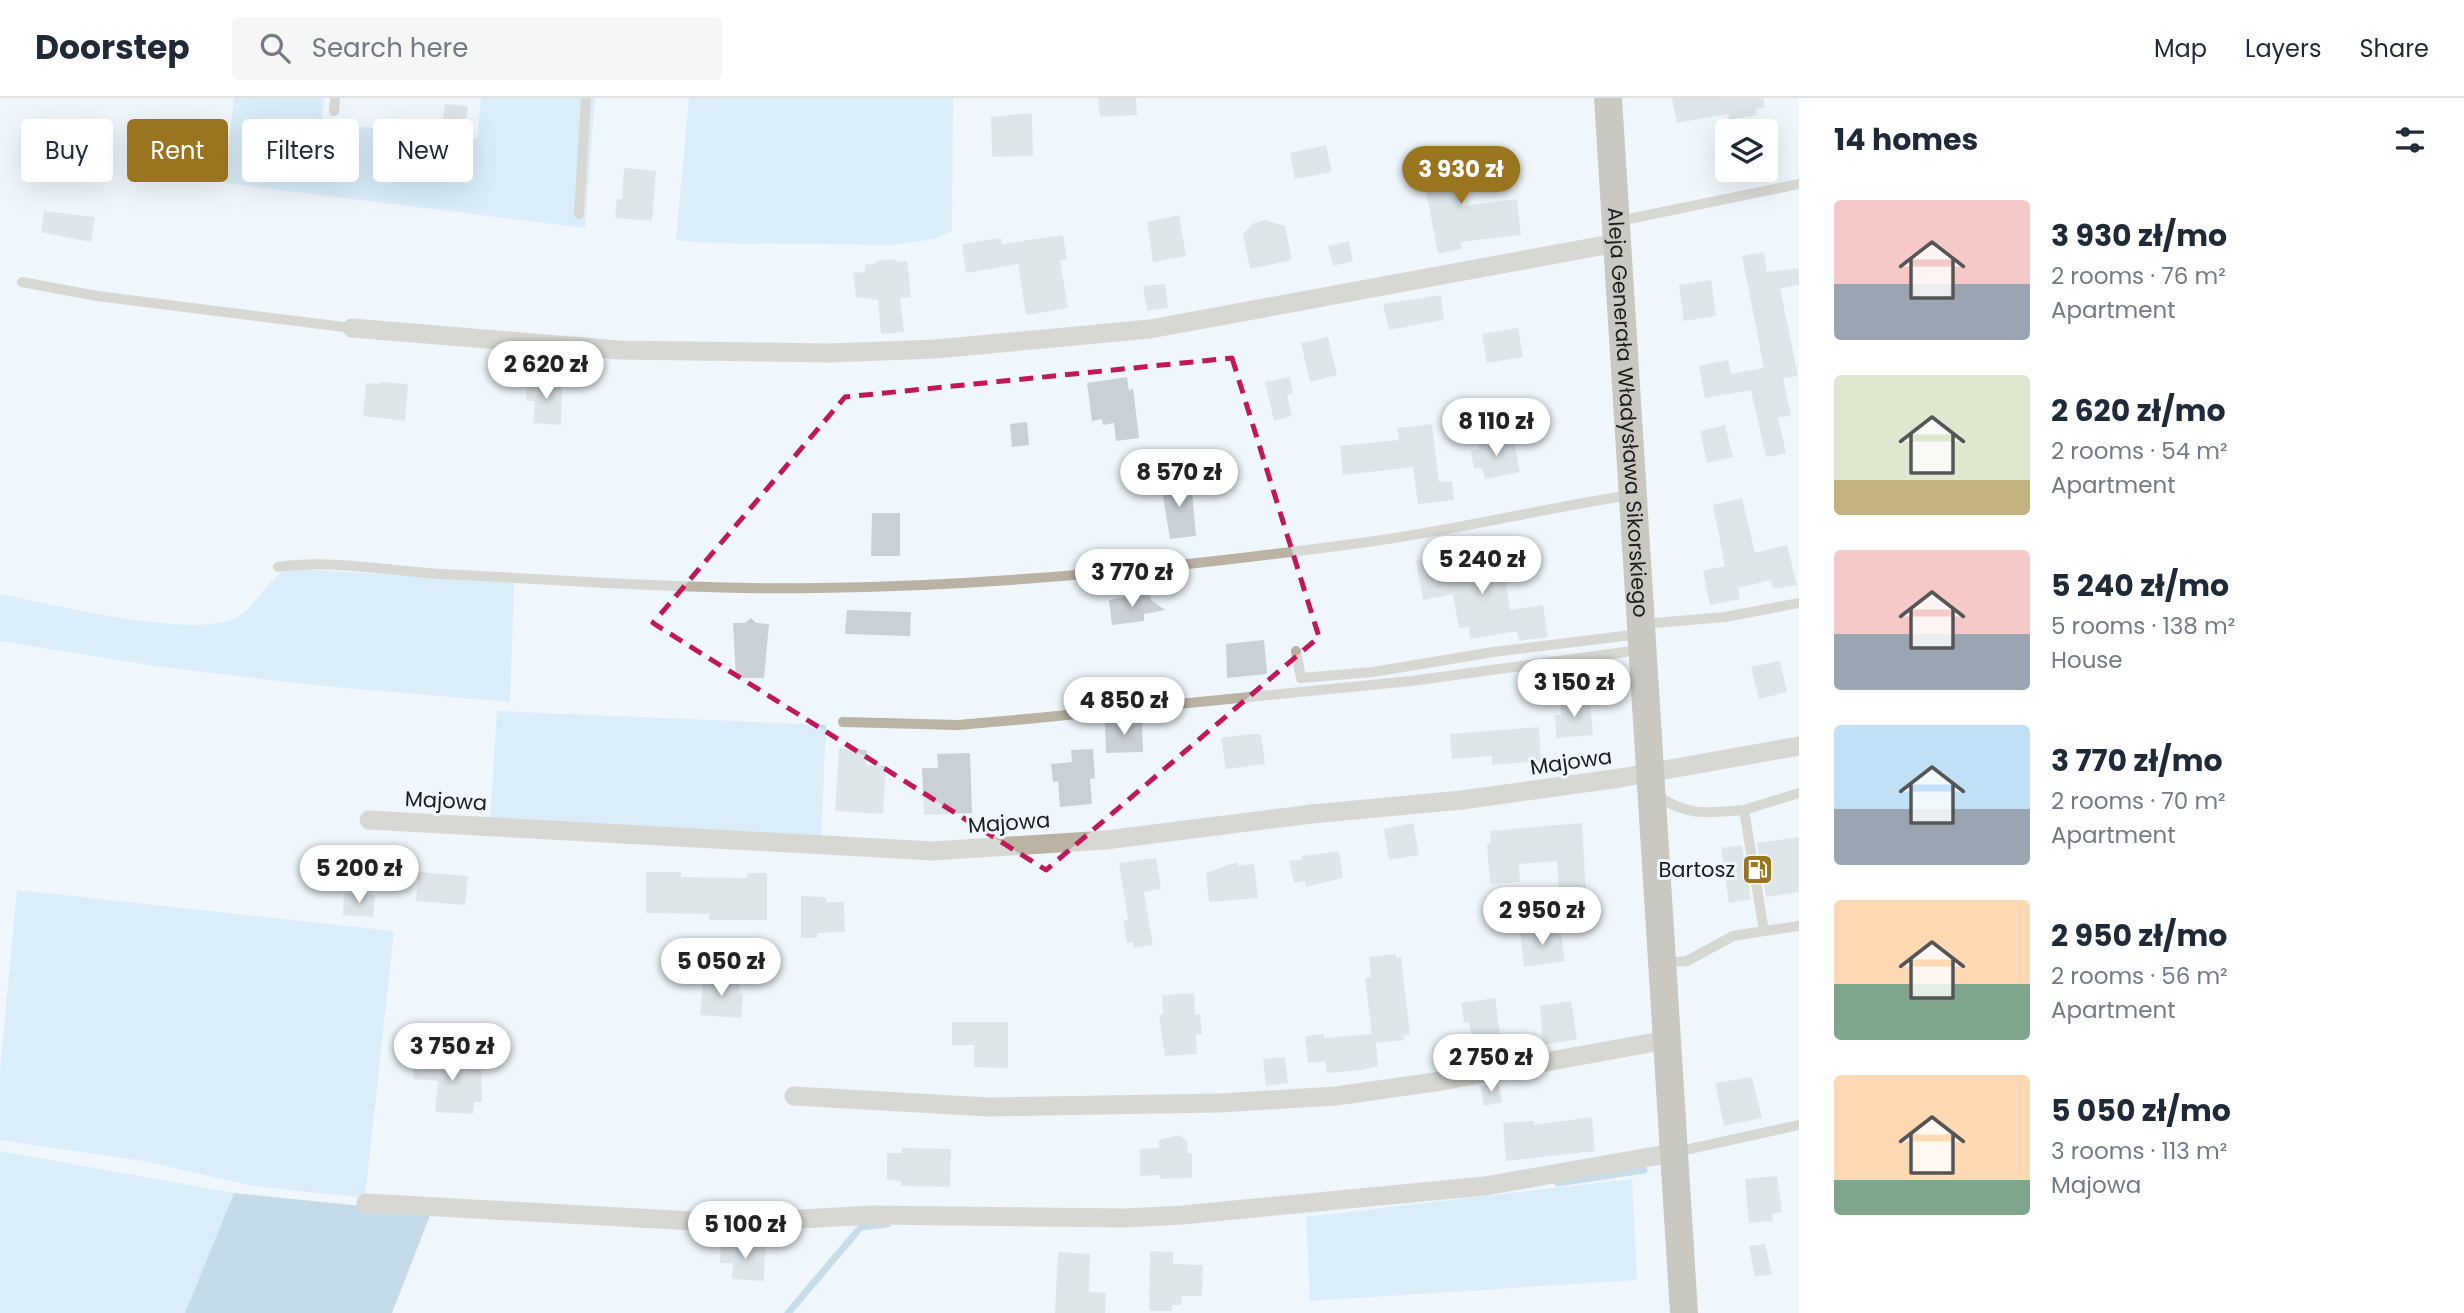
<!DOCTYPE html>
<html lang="en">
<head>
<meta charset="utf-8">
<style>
  :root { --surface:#fff; --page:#f6f6f7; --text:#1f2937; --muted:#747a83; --line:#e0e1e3; --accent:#9a7520 }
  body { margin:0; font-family:Poppins,sans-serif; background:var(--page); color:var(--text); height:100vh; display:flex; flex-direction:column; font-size:26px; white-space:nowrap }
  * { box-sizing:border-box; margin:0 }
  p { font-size:23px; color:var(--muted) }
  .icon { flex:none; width:38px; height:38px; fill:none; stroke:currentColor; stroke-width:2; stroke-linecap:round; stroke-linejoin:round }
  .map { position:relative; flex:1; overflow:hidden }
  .panel { display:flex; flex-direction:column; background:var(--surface); width:665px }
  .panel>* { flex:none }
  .banner { position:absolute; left:21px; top:21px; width:665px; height:63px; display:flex; gap:14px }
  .controls { position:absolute; left:1715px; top:21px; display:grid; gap:14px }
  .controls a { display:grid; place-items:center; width:63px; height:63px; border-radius:7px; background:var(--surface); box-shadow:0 7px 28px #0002; font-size:35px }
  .price { position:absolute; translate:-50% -60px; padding:0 16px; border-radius:24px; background:#fff; color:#222; font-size:23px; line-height:46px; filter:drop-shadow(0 2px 4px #0008) }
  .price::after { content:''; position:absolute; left:50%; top:42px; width:21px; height:16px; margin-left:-10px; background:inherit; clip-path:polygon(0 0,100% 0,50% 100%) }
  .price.selected { background:var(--accent); color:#fff }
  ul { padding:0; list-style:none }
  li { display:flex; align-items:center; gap:21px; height:175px; padding:0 35px }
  li span { display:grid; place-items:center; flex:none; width:196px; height:140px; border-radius:7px; color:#555 }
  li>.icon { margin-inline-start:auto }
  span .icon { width:84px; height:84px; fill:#fffc; stroke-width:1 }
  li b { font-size:30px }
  h2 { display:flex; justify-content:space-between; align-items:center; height:84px; padding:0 35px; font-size:30px }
  .tag { padding:0 24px; border-radius:7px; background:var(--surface); box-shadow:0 7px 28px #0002; font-size:24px; line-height:63px }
  .tag.selected { background:var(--accent); color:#fff }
  header { display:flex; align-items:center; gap:42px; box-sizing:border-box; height:98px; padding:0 35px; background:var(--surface); border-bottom:2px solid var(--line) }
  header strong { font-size:33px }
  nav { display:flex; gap:38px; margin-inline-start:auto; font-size:24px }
  .search { width:490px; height:63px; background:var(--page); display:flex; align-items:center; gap:18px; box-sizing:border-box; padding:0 24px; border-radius:7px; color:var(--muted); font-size:26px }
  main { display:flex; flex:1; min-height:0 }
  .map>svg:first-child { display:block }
  .green { fill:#c0e0f4 }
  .forest { fill:#95b9d0 }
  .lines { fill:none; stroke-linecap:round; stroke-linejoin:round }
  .stream { stroke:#9abdd4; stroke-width:7 }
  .building { fill:#cad1d6 }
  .lane { stroke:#bab2a3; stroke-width:10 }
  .street { stroke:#bab2a3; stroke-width:19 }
  .secondary { stroke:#9c917b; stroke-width:28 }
  .marked { fill:none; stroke:#c2185b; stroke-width:5; stroke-dasharray:14 9; stroke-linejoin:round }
  .labels { text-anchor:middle; stroke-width:6; stroke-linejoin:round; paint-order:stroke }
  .street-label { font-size:21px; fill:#1b1d1f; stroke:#eff7fc }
  .poi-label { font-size:21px; fill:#1b1d1f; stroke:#eff7fc; text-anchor:end }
</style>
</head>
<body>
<header>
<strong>Doorstep</strong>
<div class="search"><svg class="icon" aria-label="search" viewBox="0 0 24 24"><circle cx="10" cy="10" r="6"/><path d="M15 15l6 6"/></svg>Search here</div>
<nav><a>Map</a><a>Layers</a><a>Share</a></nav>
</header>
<main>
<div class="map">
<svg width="1799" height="1215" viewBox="0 0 1799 1215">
  <rect width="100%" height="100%" fill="#eff7fc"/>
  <!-- green -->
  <g class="green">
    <polygon points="234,0 324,0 322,25 477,41 481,0 595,0 585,130 224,85"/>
    <polygon points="689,0 953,0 952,133 934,141 892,147 704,145 676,142"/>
    <path d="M288,470L514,485L510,604L322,588L162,569L0,543V496C47,505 201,544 239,518C259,505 266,482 288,470Z"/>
    <polygon points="497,613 826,627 821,742 490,722"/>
    <polygon points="17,792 394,833 365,1100 253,1088 143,1063 0,1042 0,971"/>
    <polygon points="0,1053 234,1095 185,1215 0,1215"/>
    <polygon points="1632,1081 1637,1182 1310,1203 1306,1119"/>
  </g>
  <!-- forest -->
  <polygon class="forest" points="234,1095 431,1115 392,1215 185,1215"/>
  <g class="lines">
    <!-- stream -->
    <g class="stream">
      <polyline points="1558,1085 1644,1072"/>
      <polyline points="788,1215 861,1129 887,1126"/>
    </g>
  </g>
  <!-- building -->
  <g class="building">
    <polygon points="1098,0 1136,0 1137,17 1100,19"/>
    <polygon points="1672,0 1764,0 1765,9 1756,11 1757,17 1729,22 1728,16 1677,25"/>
    <polygon points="445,6 468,8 465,32 442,29"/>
    <polygon points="1032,15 1033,58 992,59 991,19"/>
    <polygon points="1326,47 1332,74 1295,81 1290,55"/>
    <polygon points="1451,48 1453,55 1456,54 1462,73 1456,75 1463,108 1517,101 1521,137 1460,144 1462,151 1438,156 1424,83 1415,58"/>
    <polygon points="624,70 656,73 652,123 615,120 617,101 622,101"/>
    <polygon points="44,113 95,119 91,144 41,134"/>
    <polygon points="1179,117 1186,158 1153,164 1147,124"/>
    <polygon points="1265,122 1285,128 1292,162 1250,171 1243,136 1254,125"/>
    <polygon points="1063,137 1067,161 1060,162 1068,210 1026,217 1018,166 966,175 962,146 1001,140 1002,146"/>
    <polygon points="1349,143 1353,163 1333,168 1328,148"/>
    <polygon points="1764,154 1767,174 1799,170 1799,187 1780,190 1798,278 1783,280 1791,317 1778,320 1786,355 1766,359 1751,292 1705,300 1699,268 1728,262 1731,276 1764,270 1742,158"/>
    <polygon points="895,161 896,164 907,163 911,199 900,200 904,234 881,236 878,202 856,199 853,175 865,174 865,167 876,165 876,163"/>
    <polygon points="1711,182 1716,218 1684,223 1679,187"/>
    <polygon points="1165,186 1168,210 1147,213 1143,188"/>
    <polygon points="1441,197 1444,222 1389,232 1383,206"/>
    <polygon points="1518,230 1523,259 1487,265 1482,236"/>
    <polygon points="1328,239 1337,277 1310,284 1301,245"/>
    <polygon points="1127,279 1129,293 1133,290 1139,340 1116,343 1114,325 1103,327 1102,321 1092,323 1087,285"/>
    <polygon points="1290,279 1293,295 1287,297 1292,318 1274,323 1265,284"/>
    <polygon points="527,282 562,285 561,327 533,325 535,303 526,303"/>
    <polygon points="379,284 408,286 405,323 363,318 366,285 379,286"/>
    <polygon points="1027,324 1029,347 1012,349 1010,326"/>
    <polygon points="1432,326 1439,384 1452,383 1454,402 1418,406 1413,369 1343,377 1340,348 1399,342 1397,330"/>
    <polygon points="1725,327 1733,359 1707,365 1700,333"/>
    <polygon points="1513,338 1520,374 1485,381 1482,370 1474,371 1471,353 1479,352 1478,344"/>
    <polygon points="1173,379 1180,384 1191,383 1196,438 1170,441 1161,386 1169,386"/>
    <polygon points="1742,400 1755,455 1787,447 1797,487 1773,491 1771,482 1738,490 1740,501 1710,507 1703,473 1725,468 1713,407"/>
    <polygon points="872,415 900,415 900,458 871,458"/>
    <polygon points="1502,448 1510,512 1543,507 1548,539 1519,543 1517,534 1512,534 1470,541 1469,529 1459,530 1453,496 1423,502 1416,463 1440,459 1442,470 1474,465 1472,451"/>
    <polygon points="1150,494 1151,502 1165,512 1144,516 1144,523 1112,527 1109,502"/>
    <polygon points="847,512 911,514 910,538 845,536"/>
    <polygon points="751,520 756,525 769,526 764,580 736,580 733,525 745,525"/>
    <polygon points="1264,542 1267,576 1227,580 1226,546"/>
    <polygon points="1780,563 1787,594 1759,601 1751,569"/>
    <polygon points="1590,600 1593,637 1556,640 1555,617 1561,617 1560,603"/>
    <polygon points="1142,624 1143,654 1106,655 1105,625"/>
    <polygon points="1539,629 1541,663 1492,667 1492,658 1452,661 1450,636"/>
    <polygon points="1249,636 1261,636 1265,666 1226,671 1221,640"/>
    <polygon points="839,650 867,652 866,667 886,668 883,716 835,713"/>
    <polygon points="1093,651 1095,680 1090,681 1092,706 1060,709 1058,683 1053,684 1051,666 1072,664 1071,652"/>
    <polygon points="970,655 972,715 924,717 922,670 938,670 937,656"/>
    <polygon points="1413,725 1419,757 1389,762 1384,731"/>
    <polygon points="1582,725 1586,796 1559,798 1557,763 1519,766 1520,784 1490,786 1487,746 1491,745 1490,733"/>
    <polygon points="1799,739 1799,794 1766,799 1757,745"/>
    <polygon points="1742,747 1751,801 1729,805 1721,750"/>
    <polygon points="1339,753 1343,780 1306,789 1305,783 1294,785 1289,763 1302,761 1302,758"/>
    <polygon points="1156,760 1161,791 1144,794 1153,847 1134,850 1133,844 1127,845 1123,823 1128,822 1119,765"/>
    <polygon points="1237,764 1238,768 1254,766 1258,800 1209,804 1206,775"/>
    <polygon points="418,774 468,778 465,807 416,803"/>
    <polygon points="646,774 681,774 681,779 747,780 747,775 767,775 767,822 709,822 709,816 646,815"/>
    <polygon points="344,795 375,797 373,819 343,817"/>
    <polygon points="801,798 826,799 826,804 844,804 845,834 817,835 817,840 801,840"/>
    <polygon points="1560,829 1565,863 1524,869 1520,834"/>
    <polygon points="1396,856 1396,860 1401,859 1410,936 1403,938 1404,942 1376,945 1378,968 1362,972 1327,975 1325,963 1308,965 1305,938 1324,936 1324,940 1372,936 1365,880 1371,879 1369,859"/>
    <polygon points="703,880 740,882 739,895 743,896 741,920 700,917"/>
    <polygon points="1194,895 1195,916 1200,916 1202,936 1196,936 1197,956 1165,958 1159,917 1163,916 1162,897"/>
    <polygon points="1495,900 1501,942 1516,939 1519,956 1476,964 1469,924 1464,924 1461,905"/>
    <polygon points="1571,903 1577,941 1543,947 1540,908"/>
    <polygon points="952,924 1008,924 1008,970 974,969 974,947 952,947"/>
    <polygon points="415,958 481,966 482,1004 474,1004 473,1016 435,1014 438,983 413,981"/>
    <polygon points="1285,959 1288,985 1266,988 1263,961"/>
    <polygon points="1752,979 1762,1020 1724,1028 1715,985"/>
    <polygon points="1498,985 1502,1004 1484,1008 1480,988"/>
    <polygon points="1592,1019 1595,1053 1506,1063 1503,1025 1534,1023 1534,1027"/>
    <polygon points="1179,1037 1187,1043 1188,1055 1192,1055 1192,1080 1160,1081 1160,1077 1140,1078 1140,1051 1159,1050 1159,1042"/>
    <polygon points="902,1050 951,1051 950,1089 901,1088 901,1083 887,1082 887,1055 902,1055"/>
    <polygon points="1777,1078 1782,1114 1772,1116 1773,1123 1749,1125 1745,1081"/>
    <polygon points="721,1146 765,1148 764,1183 732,1181 733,1165 720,1165"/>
    <polygon points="1765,1146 1772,1176 1755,1179 1749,1148"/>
    <polygon points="1150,1153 1173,1154 1173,1166 1203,1167 1202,1198 1182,1198 1181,1207 1172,1207 1172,1213 1149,1213"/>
    <polygon points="1058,1154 1090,1156 1089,1194 1106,1195 1105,1215 1055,1215"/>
  </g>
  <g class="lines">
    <!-- lane -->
    <g class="lane">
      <polyline points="334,13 335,0"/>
      <polyline points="579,116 586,0"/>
      <polyline points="1619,123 1799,86"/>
      <polyline points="22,184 97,198 352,230"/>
      <path d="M278,469C330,461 388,473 441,476C566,482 692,492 817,490C1003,488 1190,468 1375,443C1461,431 1545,410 1631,397"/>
      <polyline points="1643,526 1725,519 1799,505"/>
      <polyline points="1296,553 1301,580 1373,574 1493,554 1640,536"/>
      <polyline points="843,624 958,627 1037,620 1411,583 1639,552"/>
      <path d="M1656,697C1689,719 1707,715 1744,712L1764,833L1733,838L1687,863L1665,865"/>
      <polyline points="1744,712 1799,695"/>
      <polyline points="1764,833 1799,828"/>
      <polyline points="1676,1054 1799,1027"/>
    </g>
    <!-- street -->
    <g class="street">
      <polyline points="352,230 619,252 830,255 936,251 1150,231 1616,145"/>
      <polyline points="369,722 933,753 1106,742 1312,716 1462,702 1620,680 1799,648"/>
      <polyline points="794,998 989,1009 1219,1005 1336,998 1442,983 1666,942"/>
      <polyline points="366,1105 729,1125 871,1117 1125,1120 1182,1117 1485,1088 1672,1055"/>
    </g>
    <!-- secondary -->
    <path class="secondary" id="s1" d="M1608,0L1684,1215"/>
  </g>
  <!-- marked area -->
  <path d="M0 0H1799V1215H0ZM1232,260L1319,539L1046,772L653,525L845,299Z" fill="#eff7fc" fill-opacity=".55" fill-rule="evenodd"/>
  <path class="marked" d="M1232,260L1319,539L1046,772L653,525L845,299Z"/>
  <!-- icons -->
  <defs>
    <symbol id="fuel-square" viewBox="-11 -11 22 22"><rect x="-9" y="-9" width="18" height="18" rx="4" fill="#9a7520" stroke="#eff7fc"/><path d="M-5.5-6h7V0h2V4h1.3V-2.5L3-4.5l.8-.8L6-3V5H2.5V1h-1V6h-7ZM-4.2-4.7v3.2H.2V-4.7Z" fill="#fff"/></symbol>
  </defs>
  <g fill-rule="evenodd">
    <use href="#fuel-square" x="1740" y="754" width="35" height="35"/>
  </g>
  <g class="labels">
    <!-- street labels -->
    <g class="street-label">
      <text dy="7" stroke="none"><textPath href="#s1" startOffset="315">Aleja Generała Władysława Sikorskiego</textPath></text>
      <text transform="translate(1571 664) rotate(-8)" y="7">Majowa</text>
      <text transform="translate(446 703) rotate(3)" y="7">Majowa</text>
      <text transform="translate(1009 725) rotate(-4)" y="7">Majowa</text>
    </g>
    <!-- poi labels -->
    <g class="poi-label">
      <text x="1735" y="779">Bartosz</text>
    </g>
  </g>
</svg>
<div class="controls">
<a><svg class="icon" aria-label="layers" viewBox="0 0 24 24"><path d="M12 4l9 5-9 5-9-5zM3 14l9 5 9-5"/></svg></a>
</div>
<b class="price selected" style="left:1461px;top:108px">3 930 zł</b>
<b class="price" style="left:546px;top:303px">2 620 zł</b>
<b class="price" style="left:1496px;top:360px">8 110 zł</b>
<b class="price" style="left:1179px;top:411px">8 570 zł</b>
<b class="price" style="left:1482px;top:498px">5 240 zł</b>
<b class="price" style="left:1132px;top:511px">3 770 zł</b>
<b class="price" style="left:1574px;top:621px">3 150 zł</b>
<b class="price" style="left:1124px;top:639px">4 850 zł</b>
<b class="price" style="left:359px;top:807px">5 200 zł</b>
<b class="price" style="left:1542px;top:849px">2 950 zł</b>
<b class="price" style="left:721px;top:900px">5 050 zł</b>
<b class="price" style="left:452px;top:985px">3 750 zł</b>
<b class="price" style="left:1491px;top:996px">2 750 zł</b>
<b class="price" style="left:745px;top:1163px">5 100 zł</b>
<div class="banner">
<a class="tag">Buy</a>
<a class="tag selected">Rent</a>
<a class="tag">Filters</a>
<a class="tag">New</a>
</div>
</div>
<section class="panel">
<h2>14 homes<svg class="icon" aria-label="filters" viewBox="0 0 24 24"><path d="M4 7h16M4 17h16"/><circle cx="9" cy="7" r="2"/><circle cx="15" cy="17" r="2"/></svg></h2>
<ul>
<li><span style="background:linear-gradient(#f6c9c9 60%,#9aa5b1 0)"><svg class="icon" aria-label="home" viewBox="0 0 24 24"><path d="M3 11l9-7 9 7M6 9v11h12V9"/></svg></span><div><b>3 930 zł/mo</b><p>2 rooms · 76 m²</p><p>Apartment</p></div></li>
<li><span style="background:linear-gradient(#dfe7d0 75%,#c2b280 0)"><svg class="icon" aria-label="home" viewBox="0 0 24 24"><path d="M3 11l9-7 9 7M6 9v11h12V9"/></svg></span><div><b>2 620 zł/mo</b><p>2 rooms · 54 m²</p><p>Apartment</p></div></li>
<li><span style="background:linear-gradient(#f6c9c9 60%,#9aa5b1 0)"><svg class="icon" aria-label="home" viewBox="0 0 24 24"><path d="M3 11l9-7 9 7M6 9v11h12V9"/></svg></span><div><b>5 240 zł/mo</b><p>5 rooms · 138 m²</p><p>House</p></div></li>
<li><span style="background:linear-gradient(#bfe0f5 60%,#9aa5b1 0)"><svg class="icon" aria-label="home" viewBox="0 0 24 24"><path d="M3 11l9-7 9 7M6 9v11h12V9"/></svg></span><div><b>3 770 zł/mo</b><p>2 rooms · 70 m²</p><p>Apartment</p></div></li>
<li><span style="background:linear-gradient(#ffd9b3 60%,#7fa58c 0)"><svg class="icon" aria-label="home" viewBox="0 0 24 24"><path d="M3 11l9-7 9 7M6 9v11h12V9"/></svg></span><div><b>2 950 zł/mo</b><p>2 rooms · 56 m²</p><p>Apartment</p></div></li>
<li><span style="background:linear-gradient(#ffd9b3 75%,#7fa58c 0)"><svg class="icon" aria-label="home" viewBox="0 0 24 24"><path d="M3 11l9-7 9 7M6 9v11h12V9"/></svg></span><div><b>5 050 zł/mo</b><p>3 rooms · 113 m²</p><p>Majowa</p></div></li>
</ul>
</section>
</main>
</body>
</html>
